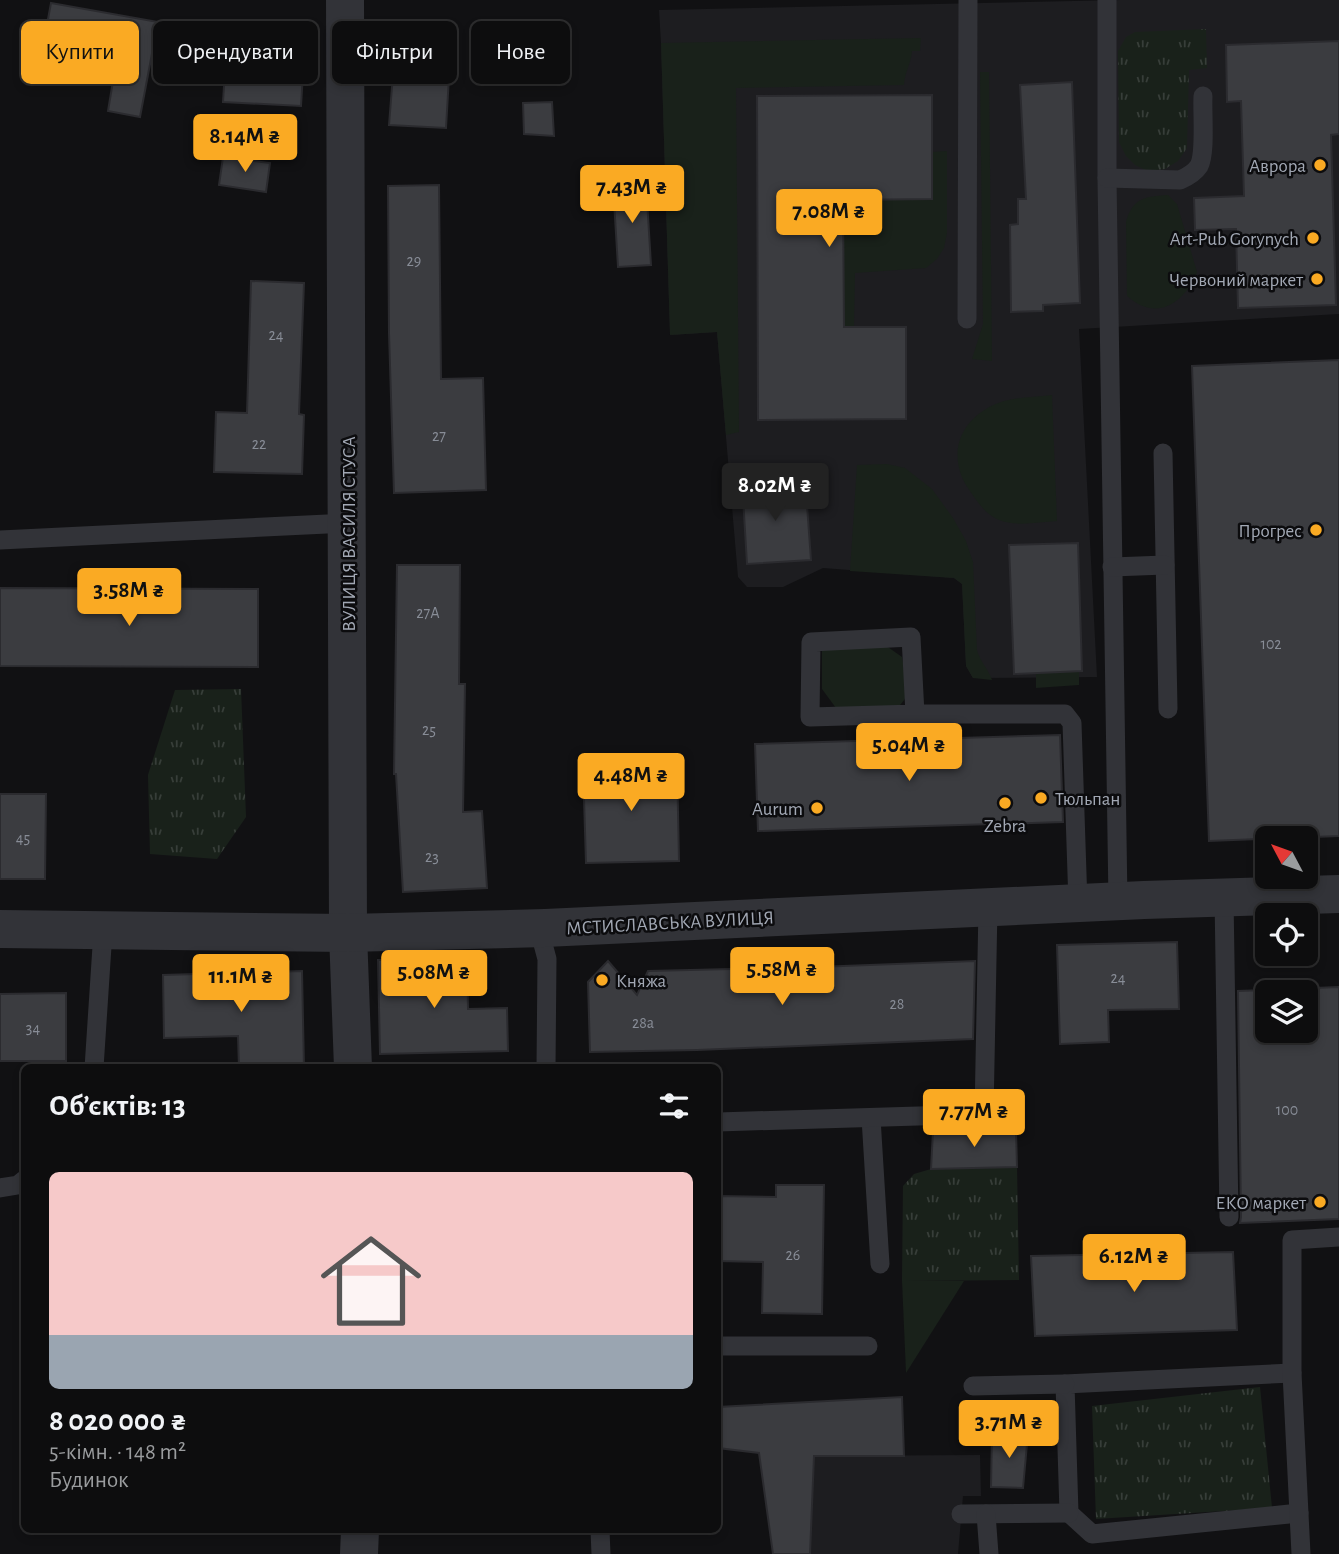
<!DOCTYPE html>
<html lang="uk">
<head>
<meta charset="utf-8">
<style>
  :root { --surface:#0d0d0e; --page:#1b1b1c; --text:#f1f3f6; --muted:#9a9c9e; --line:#2d2d2e; --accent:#faaa23 }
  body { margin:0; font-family:"Alegreya Sans",sans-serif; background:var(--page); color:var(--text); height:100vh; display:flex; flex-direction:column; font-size:26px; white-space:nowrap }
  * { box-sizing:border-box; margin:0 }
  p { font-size:23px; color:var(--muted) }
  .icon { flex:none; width:38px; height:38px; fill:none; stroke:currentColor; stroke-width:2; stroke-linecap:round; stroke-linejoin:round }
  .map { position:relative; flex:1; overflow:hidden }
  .sheet { position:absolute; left:21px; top:1064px; width:700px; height:469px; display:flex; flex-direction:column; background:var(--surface); border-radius:10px; box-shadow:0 4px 10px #0003,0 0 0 2px var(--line) }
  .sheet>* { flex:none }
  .hud { position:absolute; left:21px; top:21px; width:700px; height:63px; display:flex; gap:14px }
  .needle { width:46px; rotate:311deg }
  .tools { position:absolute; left:1255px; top:826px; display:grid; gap:14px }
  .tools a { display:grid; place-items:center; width:63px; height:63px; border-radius:10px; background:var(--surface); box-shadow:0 4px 10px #0003,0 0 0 2px var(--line); font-size:35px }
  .price { position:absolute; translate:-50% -60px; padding:0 16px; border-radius:7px; background:var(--accent); color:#111; font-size:23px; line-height:46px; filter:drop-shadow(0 2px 4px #0008) }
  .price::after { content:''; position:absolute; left:50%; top:42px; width:21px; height:16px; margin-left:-10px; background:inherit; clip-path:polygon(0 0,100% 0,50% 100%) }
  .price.selected { background:#222; color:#fff }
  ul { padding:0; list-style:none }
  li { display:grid; align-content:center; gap:14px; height:371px; padding:0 28px }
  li+li { border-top:2px solid var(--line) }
  li span { display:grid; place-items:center; height:217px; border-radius:10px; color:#555 }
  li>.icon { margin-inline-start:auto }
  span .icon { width:126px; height:126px; fill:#fffc; stroke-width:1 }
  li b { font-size:30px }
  h2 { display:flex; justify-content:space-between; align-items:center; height:84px; padding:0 28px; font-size:30px }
  .pill { padding:0 24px; border-radius:10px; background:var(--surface); box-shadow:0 4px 10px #0003,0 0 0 2px var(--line); font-size:24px; line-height:63px }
  .pill.selected { background:var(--accent); color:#111 }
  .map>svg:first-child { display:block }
  .built { fill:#1d1d20 }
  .green { fill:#19211a }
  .park { fill:url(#park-tufts) }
  .building { fill:#3b3c40; stroke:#2b2b2f; stroke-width:2; fill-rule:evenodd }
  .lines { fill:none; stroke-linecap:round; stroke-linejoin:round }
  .service { stroke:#323338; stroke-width:19 }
  .minor { stroke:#323338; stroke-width:38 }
  .poi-dot { fill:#faaa23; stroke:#0c0c0e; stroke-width:2.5 }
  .labels { text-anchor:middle; stroke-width:5; stroke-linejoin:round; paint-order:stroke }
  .number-label { font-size:16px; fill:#888d97 }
  .poi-label { font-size:19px; fill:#a2a8b4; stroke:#0c0c0e; text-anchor:end }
  .street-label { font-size:19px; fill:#a2a8b4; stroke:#0c0c0e }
</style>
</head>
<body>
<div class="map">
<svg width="1339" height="1554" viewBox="0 0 1339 1554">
  <defs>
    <pattern id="park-tufts" width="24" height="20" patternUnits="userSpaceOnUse" patternTransform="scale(1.75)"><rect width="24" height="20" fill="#19211a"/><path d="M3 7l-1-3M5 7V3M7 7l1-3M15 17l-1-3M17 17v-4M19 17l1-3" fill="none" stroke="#373e39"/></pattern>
  </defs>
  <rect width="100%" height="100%" fill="#111113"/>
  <!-- built -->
  <g class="built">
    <polygon points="1120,0 1339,0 1339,314 1079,329 1097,677 973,678 966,666 962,584 954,578 823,568 783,587 747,587 738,577 717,332 670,335 661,43 659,10"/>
    <polygon points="980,1455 981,1496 963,1496 958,1554 810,1554 814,1456"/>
  </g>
  <!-- green -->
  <g class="green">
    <path d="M921,38L920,51H912C911,64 905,71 904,85L736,88L739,432L726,435L717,332L670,335L661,43Z"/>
    <polygon points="980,72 989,72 992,361 972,359 983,324"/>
    <polygon points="947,151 947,233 944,248 937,259 926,268 855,273 854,327 844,328 843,200 932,152"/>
    <path d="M1168,195L1177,204L1197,272C1184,304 1156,322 1127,296L1126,222C1133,197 1145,197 1168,195Z"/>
    <path d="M1052,395L1057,521C1038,522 1017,527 999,520C984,514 974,497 966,485C945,448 965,413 1004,401C1019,397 1036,397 1052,395Z"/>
    <path d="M887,464L905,468L932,489L953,518L966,541L973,562L977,650C980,662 988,668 992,680L973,678L966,666L962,584L954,578L850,571L857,465Z"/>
    <polygon points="885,645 902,657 908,695 897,709 836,708 822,689 822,648"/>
    <polygon points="1079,671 1079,685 1036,688 1036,673"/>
    <polygon points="902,1281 964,1281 906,1373"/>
  </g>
  <!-- park -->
  <g class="park">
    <polygon points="1206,29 1207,68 1189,70 1187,148 1178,161 1165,169 1148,171 1135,165 1126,156 1119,142 1118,51 1126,37 1135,32"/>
    <polygon points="241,689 246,817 217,859 150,854 148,775 175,690"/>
    <polygon points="1017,1167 1019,1280 902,1281 903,1186 914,1174 931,1169"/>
    <polygon points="1260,1387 1272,1508 1096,1519 1092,1406"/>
  </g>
  <!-- building -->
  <g class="building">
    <polygon points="51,3 158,22 140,117 108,111 114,75 40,62"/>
    <polygon points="227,36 305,40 301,106 223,102"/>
    <polygon points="1339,41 1339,134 1331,135 1336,305 1238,308 1236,229 1195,230 1194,198 1244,196 1241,101 1227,102 1226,45"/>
    <polygon points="393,74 449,77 446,128 389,125"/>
    <polygon points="1072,82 1080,303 1043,305 1043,311 1011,312 1010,225 1018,224 1018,199 1026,199 1020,85"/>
    <polygon points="932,95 932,199 843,200 844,327 906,327 906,419 758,420 757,96"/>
    <polygon points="552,102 554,136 524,134 523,103"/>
    <polygon points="223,157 270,163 266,192 219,185"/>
    <polygon points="646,183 651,265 618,267 613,184"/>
    <polygon points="439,185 441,379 483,378 486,490 394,493 389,333 388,186"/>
    <polygon points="251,281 304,283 299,414 304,415 302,474 214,472 216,412 247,413"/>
    <polygon points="1339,360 1339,836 1209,841 1192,366"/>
    <polygon points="783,479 784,493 806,491 811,560 747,564 742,481"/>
    <polygon points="1078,543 1082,671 1014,674 1009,545"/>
    <polygon points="397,565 460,565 459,684 465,684 463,812 482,811 487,888 403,892 396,774 394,774"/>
    <polygon points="0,588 258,589 258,667 0,666"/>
    <polygon points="1060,735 1063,822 758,831 755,744"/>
    <polygon points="677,763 679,861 586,863 583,766"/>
    <polygon points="0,794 46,794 45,879 0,879"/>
    <polygon points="1177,942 1179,1009 1108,1010 1109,1042 1060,1044 1057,945"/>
    <polygon points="467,959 468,1009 507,1008 508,1051 380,1054 378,960"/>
    <polygon points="608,961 637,995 648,971 816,967 975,961 973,1039 697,1050 590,1052 588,982"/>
    <polygon points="302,971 304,1068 239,1068 238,1036 164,1038 163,975"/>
    <path d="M1339,987V1219L1240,1223L1241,1217L1238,991ZM1267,992H1306V1031H1267Z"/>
    <polygon points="66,993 66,1061 0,1061 0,994"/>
    <polygon points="1016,1130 1017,1167 931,1169 933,1131"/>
    <polygon points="776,1185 824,1185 822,1314 762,1313 763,1262 718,1261 718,1196 776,1197"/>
    <polygon points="1233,1252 1237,1330 1035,1336 1031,1256"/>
    <polygon points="902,1397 904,1456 814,1456 810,1554 773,1554 759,1453 718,1448 718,1407"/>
    <polygon points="1028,1433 1023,1488 991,1487 992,1434"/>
  </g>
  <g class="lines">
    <!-- service -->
    <g class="service">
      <polyline points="1107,0 1107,178 1118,902"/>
      <path d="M1107,178L1180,180C1187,177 1195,172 1199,166C1206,153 1202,112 1203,96"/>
      <polyline points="967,319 968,0"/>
      <polyline points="1163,453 1168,709"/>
      <polyline points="0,540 348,523"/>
      <polyline points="1112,567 1165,565"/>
      <polyline points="915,714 911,637 811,642 810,717 915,714 1065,714 1072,723 1078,904"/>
      <polyline points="1224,897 1229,1217"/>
      <polyline points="545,928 543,944 547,959 546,1068"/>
      <polyline points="94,1068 103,931"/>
      <polyline points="871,1118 880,1264"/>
      <polyline points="718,1122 984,1114 988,907"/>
      <polyline points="0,1188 18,1185 24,1180"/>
      <polyline points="718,1346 868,1346"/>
      <polyline points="1292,1373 1065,1384 1069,1513 1092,1534 1299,1513"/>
      <polyline points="973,1386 1065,1384"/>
      <polyline points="961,1514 1069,1513"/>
      <polyline points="986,1514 989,1554"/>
      <polyline points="600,1530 601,1554"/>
      <polyline points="1301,1554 1292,1373 1292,1240 1339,1237"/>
    </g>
    <!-- minor -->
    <g class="minor">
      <polyline points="345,0 348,933 353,1068"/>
      <polyline points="0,929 348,933 545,928 1144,900 1339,894"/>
      <polyline points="359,1554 360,1530"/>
    </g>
  </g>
  <!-- markers -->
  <g class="poi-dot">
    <circle cx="1320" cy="165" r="7"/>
    <circle cx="1313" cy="238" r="7"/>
    <circle cx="1317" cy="279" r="7"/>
    <circle cx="1316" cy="530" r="7"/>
    <circle cx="1041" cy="798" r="7"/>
    <circle cx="1005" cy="803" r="7"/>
    <circle cx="817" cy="808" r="7"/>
    <circle cx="602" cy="980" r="7"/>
    <circle cx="1320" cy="1202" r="7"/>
  </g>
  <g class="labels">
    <!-- number labels -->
    <g class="number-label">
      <text x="414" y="266">29</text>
      <text x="276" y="340">24</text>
      <text x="439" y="441">27</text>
      <text x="259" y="449">22</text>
      <text x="428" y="618">27А</text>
      <text x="1271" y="649">102</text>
      <text x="429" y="735">25</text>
      <text x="23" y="843">45</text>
      <text x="432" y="862">23</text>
      <text x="1118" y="983">24</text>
      <text x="897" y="1009">28</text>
      <text x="643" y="1028">28а</text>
      <text x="33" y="1033">34</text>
      <text x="1287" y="1115">100</text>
      <text x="793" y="1260">26</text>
    </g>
    <!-- poi labels -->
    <g class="poi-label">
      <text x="1306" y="172">Аврора</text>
      <text x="1299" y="245">Art-Pub Gorynych</text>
      <text x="1303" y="286">Червоний маркет</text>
      <text x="1302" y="537">Прогрес</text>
      <text x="1055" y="805" text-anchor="start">Тюльпан</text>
      <text x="803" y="815">Aurum</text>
      <text x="1005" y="832" text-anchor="middle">Zebra</text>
      <text x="616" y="987" text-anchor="start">Княжа</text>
      <text x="1306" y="1209">ЕКО маркет</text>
    </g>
    <!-- street labels -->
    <g class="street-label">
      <text transform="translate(348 534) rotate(-90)" y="7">ВУЛИЦЯ ВАСИЛЯ СТУСА</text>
      <text transform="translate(670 922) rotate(-3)" y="7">МСТИСЛАВСЬКА ВУЛИЦЯ</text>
    </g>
  </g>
</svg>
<div class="tools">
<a><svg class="needle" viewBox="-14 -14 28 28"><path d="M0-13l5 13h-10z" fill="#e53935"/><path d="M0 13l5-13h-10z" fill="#9a9c9e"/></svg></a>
<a><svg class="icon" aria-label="locate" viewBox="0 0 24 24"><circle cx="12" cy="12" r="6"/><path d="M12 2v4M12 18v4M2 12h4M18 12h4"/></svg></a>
<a><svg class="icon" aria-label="layers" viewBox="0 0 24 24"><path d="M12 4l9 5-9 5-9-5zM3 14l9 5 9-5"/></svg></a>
</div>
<b class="price" style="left:245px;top:174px">8.14M ₴</b>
<b class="price" style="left:632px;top:225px">7.43M ₴</b>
<b class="price" style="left:829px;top:249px">7.08M ₴</b>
<b class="price selected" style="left:775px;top:523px">8.02M ₴</b>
<b class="price" style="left:129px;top:628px">3.58M ₴</b>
<b class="price" style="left:909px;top:783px">5.04M ₴</b>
<b class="price" style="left:631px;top:813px">4.48M ₴</b>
<b class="price" style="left:782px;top:1007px">5.58M ₴</b>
<b class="price" style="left:434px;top:1010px">5.08M ₴</b>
<b class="price" style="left:241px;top:1014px">11.1M ₴</b>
<b class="price" style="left:974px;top:1149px">7.77M ₴</b>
<b class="price" style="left:1134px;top:1294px">6.12M ₴</b>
<b class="price" style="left:1009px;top:1460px">3.71M ₴</b>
<div class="hud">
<a class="pill selected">Купити</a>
<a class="pill">Орендувати</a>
<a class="pill">Фільтри</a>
<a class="pill">Нове</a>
</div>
<section class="sheet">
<h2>Об’єктів: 13<svg class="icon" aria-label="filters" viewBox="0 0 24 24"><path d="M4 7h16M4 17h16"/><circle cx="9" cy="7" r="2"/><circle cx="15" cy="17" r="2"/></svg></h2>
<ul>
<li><span style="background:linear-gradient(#f6c9c9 75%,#9aa5b1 0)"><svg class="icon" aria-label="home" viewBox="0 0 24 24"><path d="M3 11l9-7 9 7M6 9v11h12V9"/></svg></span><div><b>8 020 000 ₴</b><p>5-кімн. · 148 m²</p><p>Будинок</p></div></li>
</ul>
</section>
</div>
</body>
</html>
